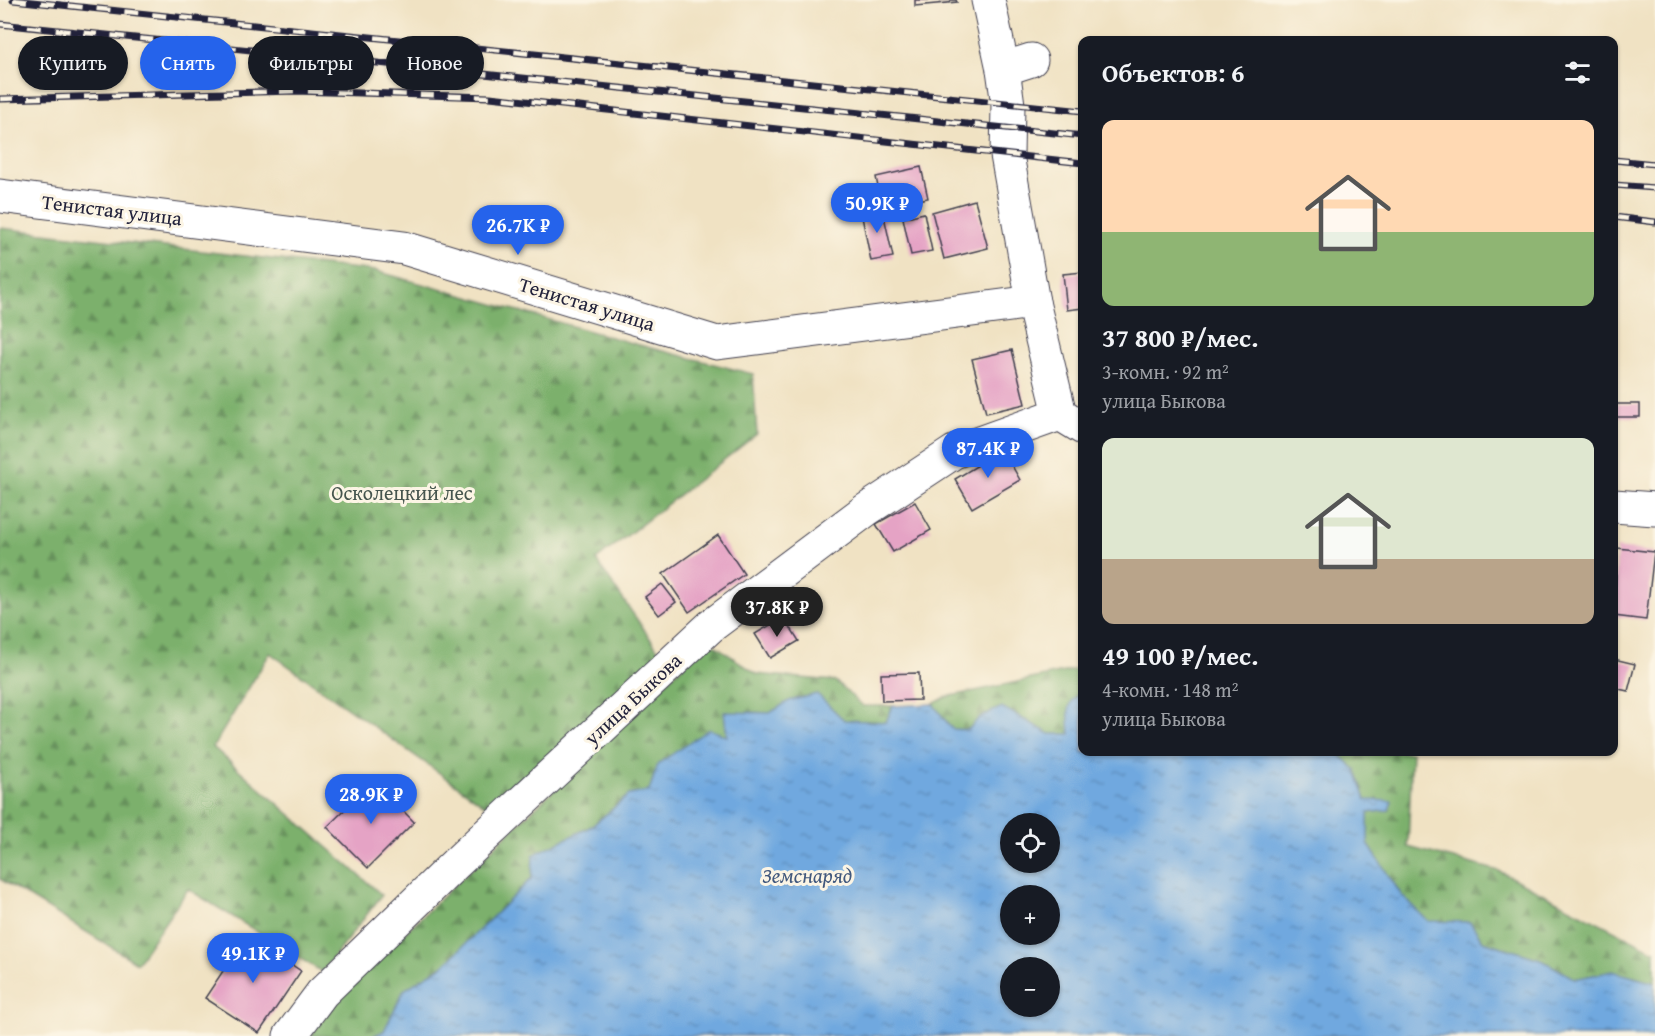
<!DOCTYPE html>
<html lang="ru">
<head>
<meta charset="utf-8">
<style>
  :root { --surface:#171b24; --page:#20242c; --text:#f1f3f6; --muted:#9ea1a6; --accent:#2563eb }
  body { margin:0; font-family:"Gentium Book Plus",serif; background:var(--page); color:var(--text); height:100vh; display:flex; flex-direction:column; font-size:22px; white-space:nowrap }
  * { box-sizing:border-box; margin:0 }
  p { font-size:20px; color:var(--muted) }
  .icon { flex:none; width:33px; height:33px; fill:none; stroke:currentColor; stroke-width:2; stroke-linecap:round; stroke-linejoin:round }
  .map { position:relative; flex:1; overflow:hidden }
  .details { position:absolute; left:1078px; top:36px; width:540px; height:720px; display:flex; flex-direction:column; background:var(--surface); border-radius:12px; box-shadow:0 2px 4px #0004 }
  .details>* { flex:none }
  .hud { position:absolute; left:18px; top:36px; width:570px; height:54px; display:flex; gap:12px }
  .controls { position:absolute; left:1000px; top:813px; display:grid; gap:12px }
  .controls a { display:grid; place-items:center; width:60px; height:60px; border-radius:50%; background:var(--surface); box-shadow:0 2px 4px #0004; font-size:30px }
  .price { position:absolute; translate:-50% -51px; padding:0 14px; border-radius:21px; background:var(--accent); color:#fff; font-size:20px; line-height:39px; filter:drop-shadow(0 2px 3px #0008) }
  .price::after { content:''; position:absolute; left:50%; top:36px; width:18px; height:14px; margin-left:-9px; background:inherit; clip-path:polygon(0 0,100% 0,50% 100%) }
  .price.active { background:#222; color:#fff }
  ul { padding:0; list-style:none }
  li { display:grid; align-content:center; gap:12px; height:318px; padding:0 24px }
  li span { display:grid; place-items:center; height:186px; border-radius:12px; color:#555 }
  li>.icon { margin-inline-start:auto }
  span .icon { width:108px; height:108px; fill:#fffc; stroke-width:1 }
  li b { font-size:26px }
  h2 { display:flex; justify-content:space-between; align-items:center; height:72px; padding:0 24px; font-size:26px }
  .pill { padding:0 21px; border-radius:27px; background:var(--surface); box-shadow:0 2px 4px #0004; font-size:21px; line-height:54px }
  .pill.active { background:var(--accent); color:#fff }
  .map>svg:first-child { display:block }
  .forest { fill:url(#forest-firs); stroke:#4f6954; stroke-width:1.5 }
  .water { fill:url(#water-ripples); stroke:#48658d; stroke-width:1.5; fill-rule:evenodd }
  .building { fill:#e5a3c5 }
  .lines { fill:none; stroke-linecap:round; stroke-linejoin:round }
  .minor-casing { stroke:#413f4f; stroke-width:35 }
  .minor { stroke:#fff; stroke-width:33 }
  .rail-casing { stroke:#22223b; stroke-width:7 }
  .rail { stroke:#fcf5e5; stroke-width:4.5; stroke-dasharray:14; stroke-linecap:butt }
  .labels { text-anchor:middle; stroke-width:6; stroke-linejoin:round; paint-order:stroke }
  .street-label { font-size:20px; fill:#22223b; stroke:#fcf5e5 }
  .park-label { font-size:20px; fill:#46554e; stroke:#fcf5e5 }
  .water-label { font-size:21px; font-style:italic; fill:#41587d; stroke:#fcf5e5 }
</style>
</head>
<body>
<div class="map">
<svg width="1655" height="1036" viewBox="0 0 1655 1036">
  <defs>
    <pattern id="forest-firs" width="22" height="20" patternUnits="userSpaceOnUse" patternTransform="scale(1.5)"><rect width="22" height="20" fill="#7cb06c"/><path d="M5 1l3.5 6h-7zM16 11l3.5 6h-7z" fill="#658f5a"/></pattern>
    <pattern id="water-ripples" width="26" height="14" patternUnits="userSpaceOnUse" patternTransform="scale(1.5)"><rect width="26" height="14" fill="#6fa8df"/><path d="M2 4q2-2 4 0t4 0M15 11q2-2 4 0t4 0" fill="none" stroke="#5b88b6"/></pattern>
  </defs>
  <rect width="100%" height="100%" fill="#fcf5e5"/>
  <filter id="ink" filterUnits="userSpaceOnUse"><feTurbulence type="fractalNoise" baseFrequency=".0167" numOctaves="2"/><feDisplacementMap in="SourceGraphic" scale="12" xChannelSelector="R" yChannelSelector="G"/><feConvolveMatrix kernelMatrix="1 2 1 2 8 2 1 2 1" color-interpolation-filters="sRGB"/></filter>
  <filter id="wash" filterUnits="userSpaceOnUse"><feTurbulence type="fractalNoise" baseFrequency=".008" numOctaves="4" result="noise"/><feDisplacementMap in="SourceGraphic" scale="24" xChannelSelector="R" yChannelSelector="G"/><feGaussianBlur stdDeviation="1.35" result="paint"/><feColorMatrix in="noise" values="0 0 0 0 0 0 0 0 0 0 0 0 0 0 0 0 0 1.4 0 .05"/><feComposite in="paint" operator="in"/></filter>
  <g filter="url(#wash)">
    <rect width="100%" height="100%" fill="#f0e2c3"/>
    <!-- forest -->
    <g class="forest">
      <polygon points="0,228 376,271 632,343 753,374 757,434 596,560 663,657 489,808 270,653 213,747 382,895 322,972 188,889 137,963 0,879"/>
      <polygon points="709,641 757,674 835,681 863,706 893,706 886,722 844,720 817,694 789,701 770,713 751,712 727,737 658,764 649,791 629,795 592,826 534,855 532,878 444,965 404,990 384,1031 373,1036 311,1036 342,993"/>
      <polygon points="1083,668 1083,693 1076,695 1070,734 1050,734 1002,708 980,717 968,730 952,729 933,704 946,697"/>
      <polygon points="1337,752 1412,752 1408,847 1499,871 1654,951 1655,948 1655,983 1612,971 1575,979 1540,959 1483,941 1470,922 1428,922 1402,896 1368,844 1368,813 1389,810 1366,800 1356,770"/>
    </g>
    <!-- water -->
    <path class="water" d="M1083,693V752H1337L1356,770L1366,800L1392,801L1389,810L1368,813V844L1402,896L1428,921L1470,922L1483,941L1540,959L1575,979L1612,971L1655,983V1036H373L384,1031L404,990L444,965L532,878L533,855L592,826L629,795L649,791L658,764L709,729L727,736L724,712L770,713L789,701L817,694L844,720L886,722L893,706L933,704L952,729L968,730L980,717L1002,707L1050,734H1070C1069,718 1064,700 1083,693ZM1011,824H1050V862H1011ZM1011,896H1050V934H1011ZM1011,968H1050V1006H1011Z"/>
    <g id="blocks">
      <!-- building -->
      <g class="building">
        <polygon points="915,0 956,0 957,2 915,6"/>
        <polygon points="921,167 928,198 882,207 876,177"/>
        <polygon points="975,200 988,248 944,259 932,212"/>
        <polygon points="882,207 893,257 871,261 861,212"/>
        <polygon points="924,213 932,251 911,255 903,218"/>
        <polygon points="1083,272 1083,308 1067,310 1063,274"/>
        <polygon points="1012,350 1025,404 986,413 972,359"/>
        <rect x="1614" y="404" width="26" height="13"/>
        <polygon points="1003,450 1020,480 972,508 955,479"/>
        <polygon points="915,502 931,530 893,552 876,524"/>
        <polygon points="718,535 744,574 689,612 663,574"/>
        <polygon points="1617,548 1654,552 1646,620 1614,616"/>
        <polygon points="662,584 676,602 659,615 645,597"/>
        <polygon points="784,617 799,641 770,658 755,634"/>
        <polygon points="1614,659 1635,664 1628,691 1614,688"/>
        <polygon points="919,673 920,700 882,701 881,674"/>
        <polygon points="374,781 414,822 368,868 327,827"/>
        <polygon points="247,935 301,971 259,1033 205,998"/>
      </g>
    </g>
  </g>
  <g filter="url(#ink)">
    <use href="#blocks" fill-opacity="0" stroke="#413f4f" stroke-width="1.5"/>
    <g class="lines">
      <defs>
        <g id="minor">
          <polyline points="988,0 1003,69 1008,105 1007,155 1033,302 1060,414 1083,428"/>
          <polyline points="1003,69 1031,60"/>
          <polyline points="0,196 404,248 717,343 1033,302"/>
          <polyline points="1614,506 1655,509"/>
          <polyline points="290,1036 322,993 455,864 711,626 866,510 954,452 1060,414"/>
        </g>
      </defs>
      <!-- minor casing -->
      <use href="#minor" class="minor-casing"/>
      <!-- minor -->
      <use href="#minor" class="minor"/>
      <defs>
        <g id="rail">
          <polyline points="13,0 1083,111"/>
          <polyline points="0,24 1083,136"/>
          <polyline points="0,99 296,91 490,97 1083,163"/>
          <polyline points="1614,160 1655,164"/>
          <polyline points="1614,185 1655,188"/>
          <polyline points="1614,217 1655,222"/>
        </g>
      </defs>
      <!-- rail casing -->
      <use href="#rail" class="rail-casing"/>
      <!-- rail -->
      <use href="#rail" class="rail"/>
    </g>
  </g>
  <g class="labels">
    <!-- street labels -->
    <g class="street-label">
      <text transform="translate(112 210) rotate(7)" y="7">Тенистая улица</text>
      <text transform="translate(587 304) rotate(17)" y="7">Тенистая улица</text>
      <text transform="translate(633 699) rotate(-43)" y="7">улица Быкова</text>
    </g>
    <!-- park labels -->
    <g class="park-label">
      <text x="402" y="500">Осколецкий лес</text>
    </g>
    <!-- water labels -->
    <g class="water-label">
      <text x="807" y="883">Земснаряд</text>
    </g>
  </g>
</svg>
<div class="controls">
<a><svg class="icon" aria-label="locate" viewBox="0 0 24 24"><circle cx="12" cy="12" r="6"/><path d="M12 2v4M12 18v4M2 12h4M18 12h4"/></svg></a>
<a>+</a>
<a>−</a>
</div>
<b class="price" style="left:877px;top:234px">50.9K ₽</b>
<b class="price" style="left:518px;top:256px">26.7K ₽</b>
<b class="price" style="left:988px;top:479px">87.4K ₽</b>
<b class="price active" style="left:777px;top:638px">37.8K ₽</b>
<b class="price" style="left:371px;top:825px">28.9K ₽</b>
<b class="price" style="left:253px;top:984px">49.1K ₽</b>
<div class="hud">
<a class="pill">Купить</a>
<a class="pill active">Снять</a>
<a class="pill">Фильтры</a>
<a class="pill">Новое</a>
</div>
<section class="details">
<h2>Объектов: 6<svg class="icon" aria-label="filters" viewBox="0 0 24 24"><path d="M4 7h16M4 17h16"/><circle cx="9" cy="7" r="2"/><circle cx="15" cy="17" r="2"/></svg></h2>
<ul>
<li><span style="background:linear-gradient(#ffd9b3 60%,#8fb573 0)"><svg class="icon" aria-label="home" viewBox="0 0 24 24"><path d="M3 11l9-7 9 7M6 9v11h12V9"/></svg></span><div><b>37 800 ₽/мес.</b><p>3-комн. · 92 m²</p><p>улица Быкова</p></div></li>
<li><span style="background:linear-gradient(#dfe7d0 65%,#b9a48a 0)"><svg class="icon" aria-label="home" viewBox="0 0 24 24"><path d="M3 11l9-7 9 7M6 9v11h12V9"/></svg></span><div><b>49 100 ₽/мес.</b><p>4-комн. · 148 m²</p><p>улица Быкова</p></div></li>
</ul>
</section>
</div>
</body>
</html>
